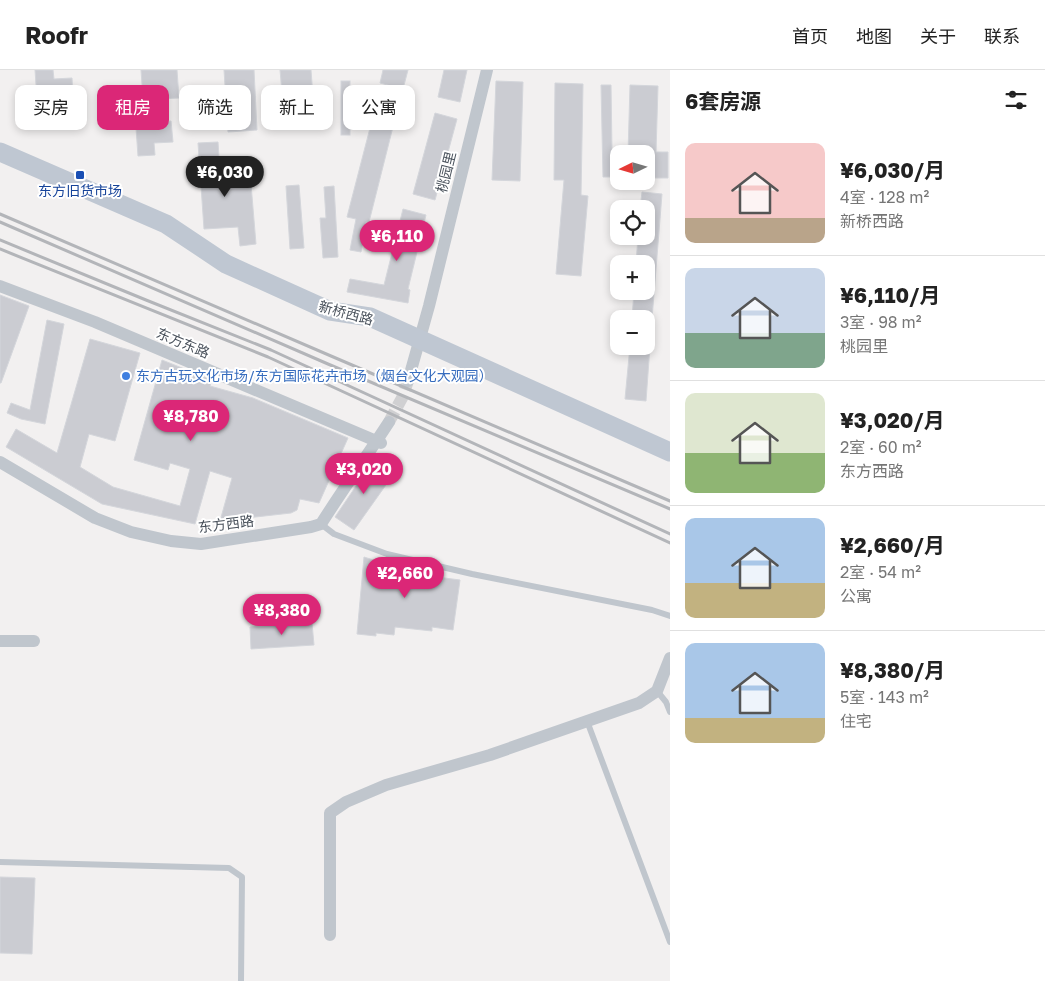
<!DOCTYPE html>
<html lang="zh">
<head>
<meta charset="utf-8">
<style>
  :root { --surface:#fff; --page:#f2f2f2; --text:#222; --muted:#767676; --line:#e0e0e0; --accent:#db2777 }
  body { margin:0; font-family:"Golos Text","Noto Sans SC",sans-serif; background:var(--page); color:var(--text); height:100vh; display:flex; flex-direction:column; font-size:19px; white-space:nowrap }
  * { box-sizing:border-box; margin:0 }
  p { font-size:16px; color:var(--muted) }
  .icon { flex:none; width:28px; height:28px; fill:none; stroke:currentColor; stroke-width:2; stroke-linecap:round; stroke-linejoin:round }
  .map { position:relative; flex:1; overflow:hidden }
  .sheet { display:flex; flex-direction:column; background:var(--surface); width:375px }
  .sheet>* { flex:none }
  .top-card { position:absolute; left:15px; top:15px; width:475px; height:45px; display:flex; gap:10px }
  .needle { width:32px; rotate:265deg }
  .fabs { position:absolute; left:610px; top:75px; display:grid; gap:10px }
  .fabs a { display:grid; place-items:center; width:45px; height:45px; border-radius:10px; background:var(--surface); box-shadow:0 2px 8px #0003; font-size:25px }
  .price { position:absolute; translate:-50% -42px; padding:0 11px; border-radius:18px; background:var(--accent); color:#fff; font-size:16px; line-height:32px; filter:drop-shadow(0 1px 2px #0008) }
  .price::after { content:''; position:absolute; left:50%; top:30px; width:15px; height:11px; margin-left:-8px; background:inherit; clip-path:polygon(0 0,100% 0,50% 100%) }
  .price.current { background:#222; color:#fff }
  ul { padding:0; list-style:none }
  li { display:flex; align-items:center; gap:15px; height:125px; padding:0 15px }
  li+li { border-top:1px solid var(--line) }
  li span { display:grid; place-items:center; flex:none; width:140px; height:100px; border-radius:10px; color:#555 }
  li>.icon { margin-inline-start:auto }
  span .icon { width:60px; height:60px; fill:#fffc; stroke-width:1 }
  li b { font-size:21px }
  h2 { display:flex; justify-content:space-between; align-items:center; height:60px; padding:0 15px; font-size:21px }
  .tag { padding:0 18px; border-radius:10px; background:var(--surface); box-shadow:0 2px 8px #0003; font-size:18px; line-height:45px }
  .tag.current { background:var(--accent); color:#fff }
  header { display:flex; align-items:center; gap:30px; box-sizing:border-box; height:70px; padding:0 25px; background:var(--surface); border-bottom:1px solid var(--line) }
  header strong { font-size:24px }
  nav { display:flex; gap:28px; margin-inline-start:auto; font-size:18px }
  main { display:flex; flex:1; min-height:0 }
  .map>svg:first-child { display:block }
  .building { fill:#cbccd2; stroke:#d4d6db }
  .lines { fill:none; stroke-linecap:round; stroke-linejoin:round }
  .street-tunnel { stroke:#d0d0d2; stroke-width:12; stroke-dasharray:12 6; stroke-linecap:butt }
  .lane { stroke:#c0c6cd; stroke-width:6 }
  .street { stroke:#c0c6cd; stroke-width:12 }
  .secondary { stroke:#bfc7d2; stroke-width:19 }
  .rail { stroke:#b3b5b9; stroke-width:3 }
  .transit-dot { fill:#1a4fb4; stroke:#fff; stroke-width:2 }
  .shop-dot { fill:#3f7fe0; stroke:#fff; stroke-width:2 }
  .labels { text-anchor:middle; stroke-width:4; stroke-linejoin:round; paint-order:stroke }
  .street-label { font-size:14px; fill:#4a525c; stroke:#fff }
  .transit-label { font-size:14px; fill:#164399; stroke:#fff }
  .shop-label { font-size:14px; fill:#366cbe; stroke:#fff; text-anchor:start }
</style>
</head>
<body>
<header>
<strong>Roofr</strong>
<nav><a>首页</a><a>地图</a><a>关于</a><a>联系</a></nav>
</header>
<main>
<div class="map">
<svg width="670" height="911" viewBox="0 0 670 911">
  <rect width="100%" height="100%" fill="#f2f0f0"/>
  <!-- building -->
  <g class="building">
    <polygon points="35,0 53,0 54,9 72,8 73,29 54,30 55,42 38,43"/>
    <polygon points="141,0 177,0 179,28 160,29 161,52 171,51 173,72 154,73 155,85 138,86 135,44 144,43"/>
    <polygon points="224,0 254,0 257,60 228,62"/>
    <polygon points="280,0 311,0 315,54 285,57"/>
    <polygon points="383,0 408,0 403,19 380,13"/>
    <polygon points="444,0 467,0 460,32 438,27"/>
    <rect x="341" y="11" width="9" height="54"/>
    <polygon points="496,11 523,12 520,111 492,110"/>
    <polygon points="555,13 583,14 581,125 588,126 581,206 556,204 564,110 554,110"/>
    <polygon points="601,15 611,15 612,82 619,82 619,107 603,107"/>
    <polygon points="630,15 658,16 656,82 668,82 668,108 646,108 646,84 628,84"/>
    <polygon points="378,27 399,33 369,152 366,152 361,182 350,180 356,149 347,147"/>
    <polygon points="435,43 457,49 435,130 413,124"/>
    <polygon points="218,72 221,117 251,114 256,174 240,176 238,157 204,159 198,73"/>
    <polygon points="299,115 304,178 290,179 286,116"/>
    <polygon points="334,116 338,187 323,188 320,148 326,148 324,117"/>
    <polygon points="642,122 662,124 652,249 632,249 634,221 646,221 646,194 636,194 638,166 646,166 646,139 640,139"/>
    <polygon points="403,139 426,145 408,219 410,220 408,233 347,222 350,209 384,215"/>
    <polygon points="0,225 29,236 1,313 0,313"/>
    <polygon points="47,250 64,254 45,354 21,349 7,343 11,333 30,340"/>
    <polygon points="90,269 140,283 115,371 89,364 80,397 113,417 180,436 190,399 170,393 168,400 134,390 162,290 212,310 210,316 253,328 348,368 319,433 300,429 297,440 291,443 220,451 232,408 210,401 195,454 102,434 6,377 16,359 57,383"/>
    <polygon points="630,276 650,276 646,331 625,329"/>
    <polygon points="373,391 393,405 354,460 335,447"/>
    <polygon points="364,487 383,493 382,495 429,499 438,501 437,507 460,510 453,560 432,557 432,561 395,557 394,565 376,563 376,566 357,564"/>
    <polygon points="312,553 314,575 251,579 250,557"/>
    <polygon points="0,807 35,808 32,884 0,883"/>
  </g>
  <g class="lines">
    <!-- street-tunnel -->
    <polyline class="street-tunnel" points="389,352 402,328 408,311"/>
    <!-- lane -->
    <g class="lane">
      <polyline points="321,454 334,464 387,484 472,504 652,540 670,546"/>
      <polyline points="657,621 666,632 670,642"/>
      <polyline points="587,651 670,872"/>
      <polyline points="0,792 229,798 242,807 241,911"/>
    </g>
    <!-- street -->
    <g class="street">
      <polyline points="0,216 95,252 381,373"/>
      <polyline points="408,311 429,236 487,0"/>
      <path d="M0,392L95,448L131,462L171,471L201,474L311,457L321,454C343,419 367,386 389,352"/>
      <polyline points="0,571 34,571"/>
      <polyline points="330,865 330,743 346,732 386,715 490,685 639,633 657,621 670,588"/>
    </g>
    <!-- secondary -->
    <polyline class="secondary" points="0,82 166,154 226,194 330,241 370,247 670,382"/>
    <!-- rail -->
    <g class="rail">
      <polyline points="0,144 331,286 670,431"/>
      <polyline points="0,152 328,294 670,439"/>
      <polyline points="0,170 146,230 271,280 670,464"/>
      <polyline points="0,179 268,287 670,473"/>
    </g>
  </g>
  <!-- markers -->
  <rect class="transit-dot" x="75" y="100" width="10" height="10" rx="2.5"/>
  <circle class="shop-dot" cx="126" cy="306" r="5"/>
  <g class="labels">
    <!-- street labels -->
    <g class="street-label">
      <text transform="translate(446 102) rotate(-76)" y="5">桃园里</text>
      <text transform="translate(346 243) rotate(15)" y="5">新桥西路</text>
      <text transform="translate(183 273) rotate(23)" y="5">东方东路</text>
      <text transform="translate(226 454) rotate(-7)" y="5">东方西路</text>
    </g>
    <!-- transit labels -->
    <g class="transit-label">
      <text x="80" y="126">东方旧货市场</text>
    </g>
    <!-- shop labels -->
    <g class="shop-label">
      <text x="136" y="311">东方古玩文化市场/东方国际花卉市场（烟台文化大观园）</text>
    </g>
  </g>
</svg>
<div class="fabs">
<a><svg class="needle" viewBox="-14 -14 28 28"><path d="M0-13l5 13h-10z" fill="#e53935"/><path d="M0 13l5-13h-10z" fill="#767676"/></svg></a>
<a><svg class="icon" aria-label="locate" viewBox="0 0 24 24"><circle cx="12" cy="12" r="6"/><path d="M12 2v4M12 18v4M2 12h4M18 12h4"/></svg></a>
<a>+</a>
<a>−</a>
</div>
<b class="price current" style="left:225px;top:128px">¥6,030</b>
<b class="price" style="left:397px;top:192px">¥6,110</b>
<b class="price" style="left:191px;top:372px">¥8,780</b>
<b class="price" style="left:364px;top:425px">¥3,020</b>
<b class="price" style="left:405px;top:529px">¥2,660</b>
<b class="price" style="left:282px;top:566px">¥8,380</b>
<div class="top-card">
<a class="tag">买房</a>
<a class="tag current">租房</a>
<a class="tag">筛选</a>
<a class="tag">新上</a>
<a class="tag">公寓</a>
</div>
</div>
<section class="sheet">
<h2>6套房源<svg class="icon" aria-label="filters" viewBox="0 0 24 24"><path d="M4 7h16M4 17h16"/><circle cx="9" cy="7" r="2"/><circle cx="15" cy="17" r="2"/></svg></h2>
<ul>
<li><span style="background:linear-gradient(#f6c9c9 75%,#b9a48a 0)"><svg class="icon" aria-label="home" viewBox="0 0 24 24"><path d="M3 11l9-7 9 7M6 9v11h12V9"/></svg></span><div><b>¥6,030/月</b><p>4室 · 128 m²</p><p>新桥西路</p></div></li>
<li><span style="background:linear-gradient(#c9d6e8 65%,#7fa58c 0)"><svg class="icon" aria-label="home" viewBox="0 0 24 24"><path d="M3 11l9-7 9 7M6 9v11h12V9"/></svg></span><div><b>¥6,110/月</b><p>3室 · 98 m²</p><p>桃园里</p></div></li>
<li><span style="background:linear-gradient(#dfe7d0 60%,#8fb573 0)"><svg class="icon" aria-label="home" viewBox="0 0 24 24"><path d="M3 11l9-7 9 7M6 9v11h12V9"/></svg></span><div><b>¥3,020/月</b><p>2室 · 60 m²</p><p>东方西路</p></div></li>
<li><span style="background:linear-gradient(#a9c7e8 65%,#c2b280 0)"><svg class="icon" aria-label="home" viewBox="0 0 24 24"><path d="M3 11l9-7 9 7M6 9v11h12V9"/></svg></span><div><b>¥2,660/月</b><p>2室 · 54 m²</p><p>公寓</p></div></li>
<li><span style="background:linear-gradient(#a9c7e8 75%,#c2b280 0)"><svg class="icon" aria-label="home" viewBox="0 0 24 24"><path d="M3 11l9-7 9 7M6 9v11h12V9"/></svg></span><div><b>¥8,380/月</b><p>5室 · 143 m²</p><p>住宅</p></div></li>
</ul>
</section>
</main>
</body>
</html>
